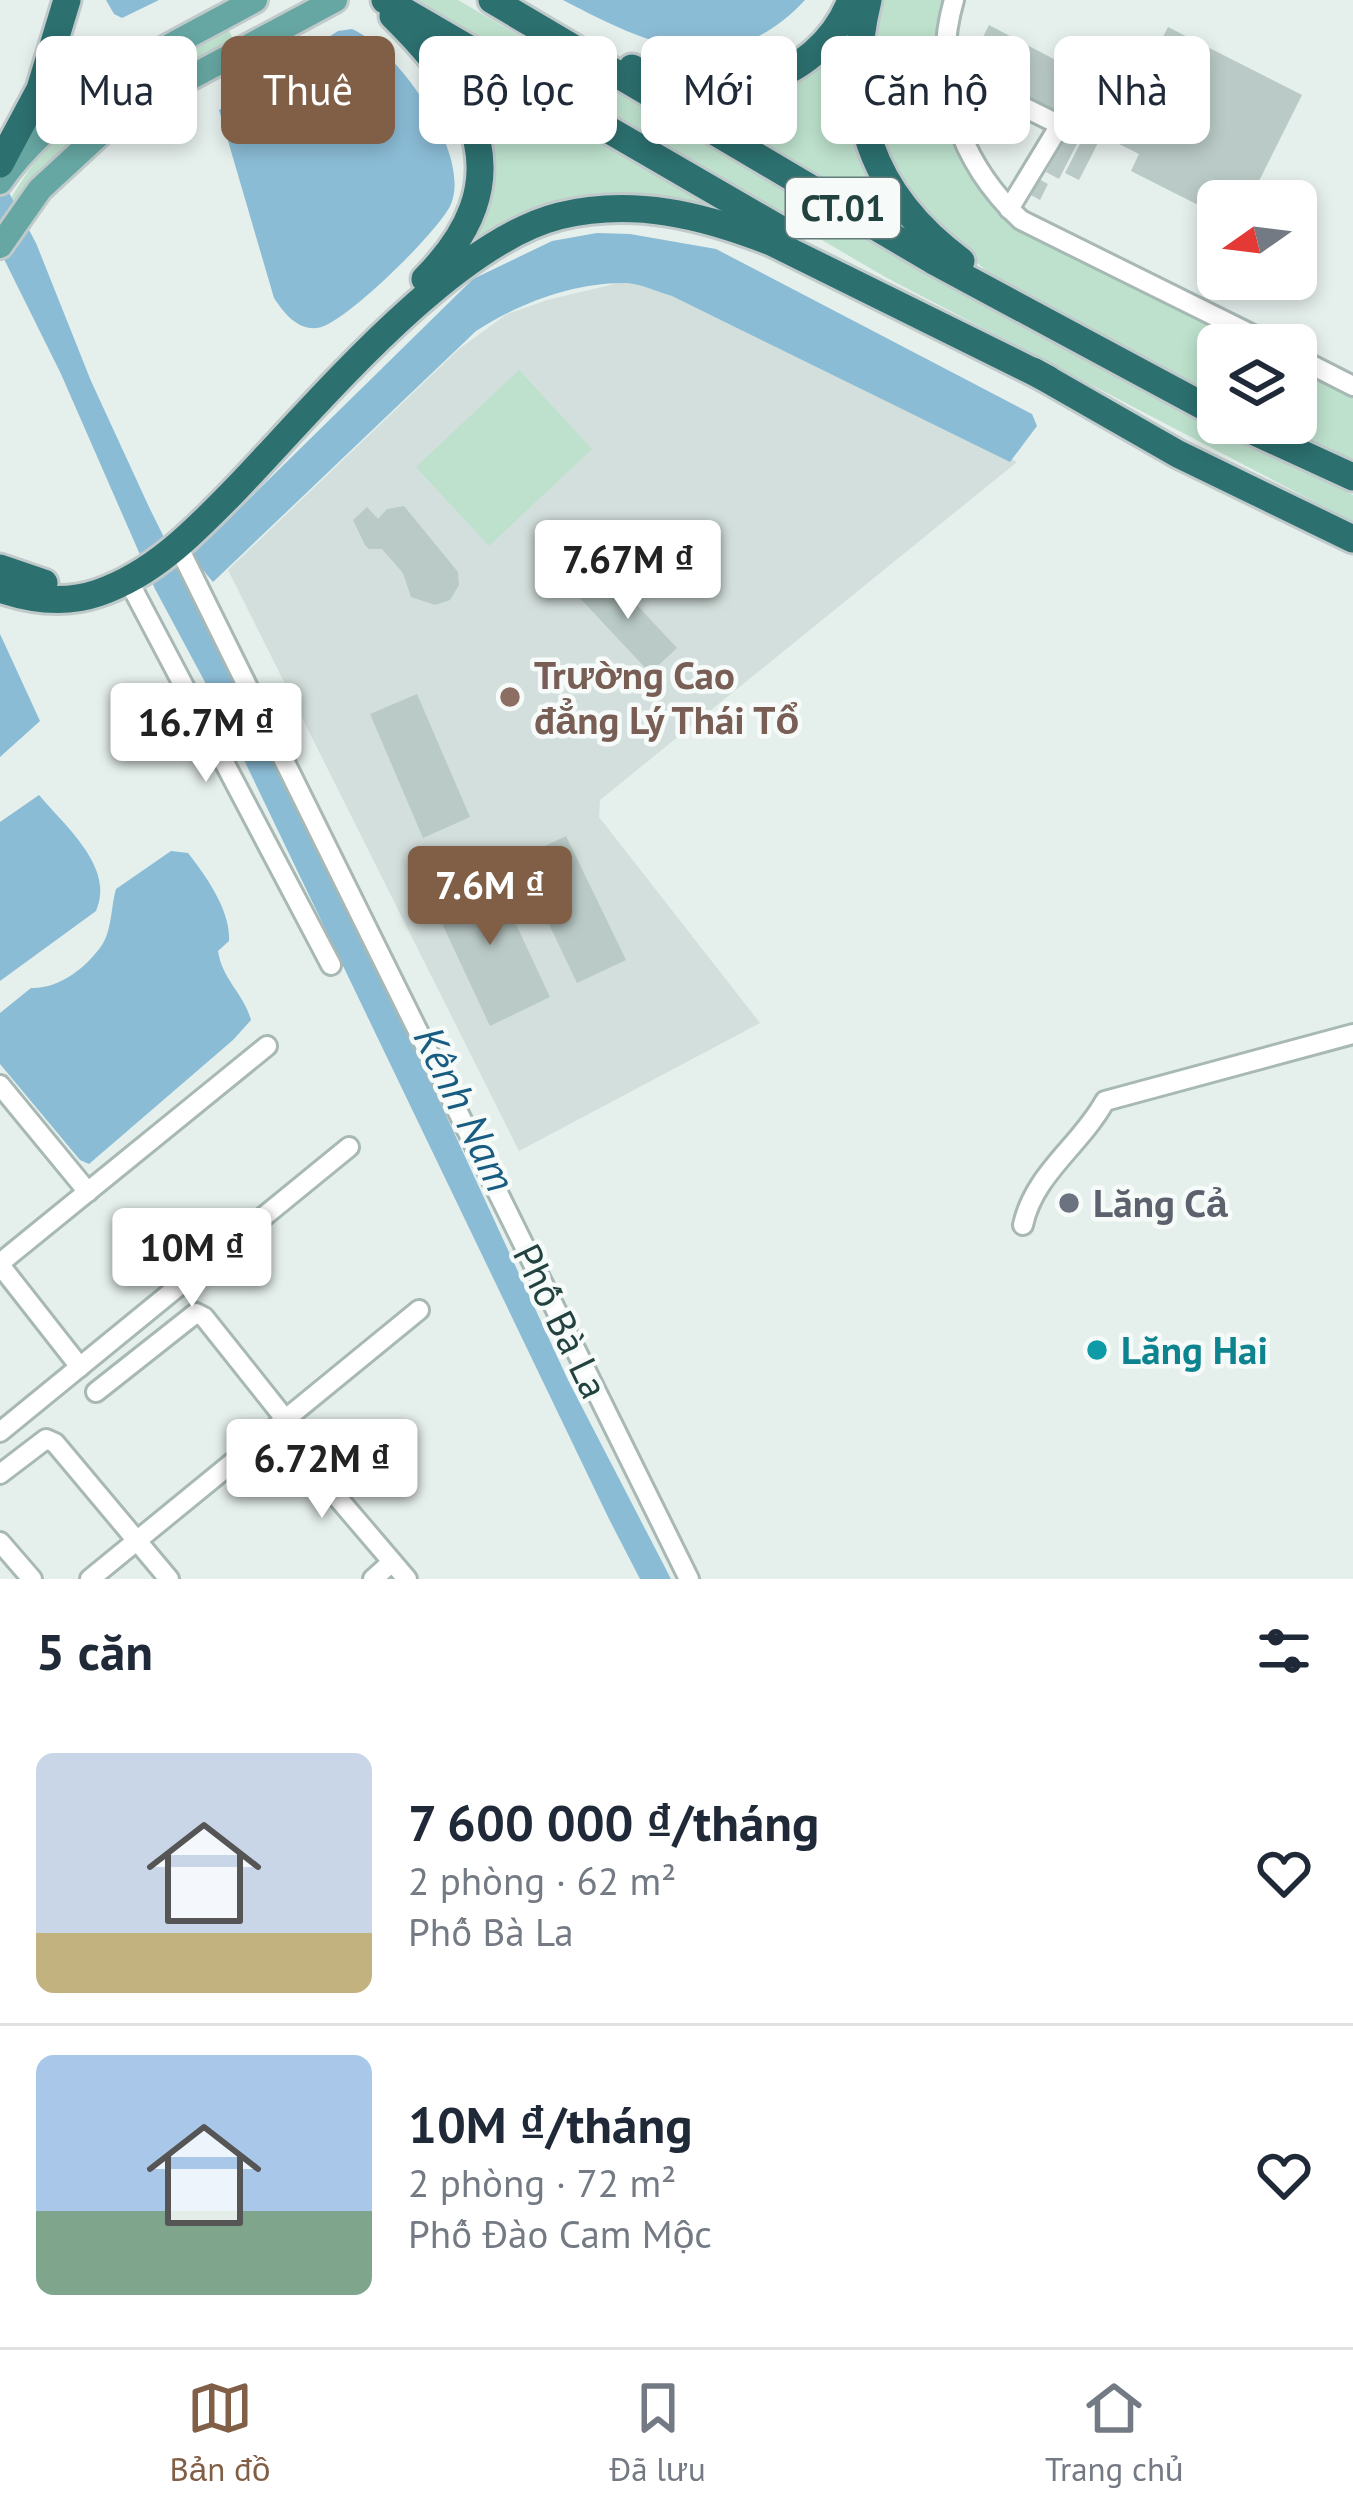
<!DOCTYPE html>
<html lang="vi">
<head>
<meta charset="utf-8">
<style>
  :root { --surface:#fff; --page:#f6f6f7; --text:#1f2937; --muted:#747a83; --line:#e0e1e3; --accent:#815e46 }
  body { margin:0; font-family:"PT Sans",sans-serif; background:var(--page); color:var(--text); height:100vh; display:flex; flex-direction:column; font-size:45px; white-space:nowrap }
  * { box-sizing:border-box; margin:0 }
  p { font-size:39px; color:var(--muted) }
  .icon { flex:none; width:66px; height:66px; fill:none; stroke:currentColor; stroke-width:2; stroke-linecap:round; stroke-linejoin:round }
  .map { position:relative; height:1579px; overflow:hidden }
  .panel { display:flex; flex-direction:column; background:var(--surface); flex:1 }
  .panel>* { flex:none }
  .banner { position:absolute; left:36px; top:36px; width:1281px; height:108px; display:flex; gap:24px }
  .needle { width:78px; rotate:256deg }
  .fabs { position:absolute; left:1197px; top:180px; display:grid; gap:24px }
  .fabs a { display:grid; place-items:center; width:120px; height:120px; border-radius:18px; background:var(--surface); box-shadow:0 6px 18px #0003; font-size:60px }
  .price { position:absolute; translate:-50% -102px; padding:0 27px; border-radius:12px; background:#fff; color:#222; font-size:39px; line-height:78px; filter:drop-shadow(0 3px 6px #0008) }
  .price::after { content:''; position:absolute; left:50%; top:72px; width:36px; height:27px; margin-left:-18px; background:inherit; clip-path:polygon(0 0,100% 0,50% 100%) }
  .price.on { background:var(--accent); color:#fff }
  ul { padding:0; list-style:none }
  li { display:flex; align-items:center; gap:36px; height:300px; padding:0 36px }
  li+li { border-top:3px solid var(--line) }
  li span { display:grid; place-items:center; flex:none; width:336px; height:240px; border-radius:18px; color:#555 }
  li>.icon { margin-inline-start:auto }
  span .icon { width:144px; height:144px; fill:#fffc; stroke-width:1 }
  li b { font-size:51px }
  h2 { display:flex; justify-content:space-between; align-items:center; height:144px; padding:0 36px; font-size:51px }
  .pill { padding:0 42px; border-radius:18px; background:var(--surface); box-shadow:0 6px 18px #0003; font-size:42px; line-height:108px }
  .pill.on { background:var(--accent); color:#fff }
  .menu { display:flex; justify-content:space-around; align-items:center; height:168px; border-top:3px solid var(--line); background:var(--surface); font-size:33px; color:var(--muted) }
  .menu a { display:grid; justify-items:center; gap:6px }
  .menu .on { color:var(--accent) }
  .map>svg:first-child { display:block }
  .built { fill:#d3dfdc }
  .green { fill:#bde1cd }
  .water { fill:#8bbcd6 }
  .building { fill:#bacac6 }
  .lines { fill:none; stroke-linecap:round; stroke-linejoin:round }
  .minor-casing { stroke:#a7b8b5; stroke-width:24 }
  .major-casing { stroke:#c1caca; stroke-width:30 }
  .highway-casing { stroke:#c1caca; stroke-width:33 }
  .minor { stroke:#fff; stroke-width:18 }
  .major { stroke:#67a7a3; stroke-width:24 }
  .highway { stroke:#2c706f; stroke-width:27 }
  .education-dot { fill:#8d6e63; stroke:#f6fbf9; stroke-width:4.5 }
  .worship-dot { fill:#6b7280; stroke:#f6fbf9; stroke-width:4.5 }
  .culture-dot { fill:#0f9aa8; stroke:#f6fbf9; stroke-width:4.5 }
  .labels { text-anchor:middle; stroke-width:9; stroke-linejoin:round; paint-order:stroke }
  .shield { fill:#f6fbf9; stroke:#627a78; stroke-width:3 }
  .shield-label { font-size:36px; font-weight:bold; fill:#224240 }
  .education-label { font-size:39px; font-weight:bold; fill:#785e54; stroke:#f6fbf9; text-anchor:start }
  .worship-label { font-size:39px; font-weight:bold; fill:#5b616d; stroke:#f6fbf9; text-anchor:start }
  .street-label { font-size:39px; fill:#224240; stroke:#f6fbf9 }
  .culture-label { font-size:39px; font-weight:bold; fill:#0d838f; stroke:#f6fbf9; text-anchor:start }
  .water-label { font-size:42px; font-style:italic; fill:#185c82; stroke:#f6fbf9 }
</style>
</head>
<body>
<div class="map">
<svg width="1353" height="1579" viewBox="0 0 1353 1579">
  <rect width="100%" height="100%" fill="#e5efec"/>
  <!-- built -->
  <polygon class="built" points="623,282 641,282 698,303 1017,462 600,800 599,817 760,1023 519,1151 228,570 459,349 507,314 547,300"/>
  <!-- green -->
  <g class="green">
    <polygon points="411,0 458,0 858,232 1353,495 1353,522 887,278"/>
    <path d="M878,0H943C922,97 945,164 1019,229L1248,345H1218V405L992,276L914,206L869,118L866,37Z"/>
    <path d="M854,18C843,139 851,160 926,257L639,95C747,112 792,117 854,18Z"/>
    <path d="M226,25L235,43L80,136L37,178L0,223V216C15,192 29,167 48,146C98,92 163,60 226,25Z"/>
    <path d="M448,50L724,210L634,199L463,257C496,169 517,128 448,50Z"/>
    <polygon points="1296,369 1353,398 1353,470 1253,423 1296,423"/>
    <polygon points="519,370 592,449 489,546 416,467"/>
  </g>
  <!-- water -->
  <g class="water">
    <polygon points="106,0 159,0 122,18 114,14"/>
    <path d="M563,0H805C727,84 647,44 563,0Z"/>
    <path d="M352,29C397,49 472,153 451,204C441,229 343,326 317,328C297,330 284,313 274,298L219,110L338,31Z"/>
    <polygon points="0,176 36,243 91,381 149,507 397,1009 568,1380 671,1579 640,1579 609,1519 220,710 155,589 61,374 0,251"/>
    <path d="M597,233L630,234L716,249L1032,414L1037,426L1010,462L672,296C658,292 642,284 627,283C575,282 519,303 476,331L213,582L191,556L473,279L552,241Z"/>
    <polygon points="0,634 40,721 0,757"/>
    <path d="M39,795C64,825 116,868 96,911L0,981V822Z"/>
    <path d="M171,851L188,853C206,876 231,911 229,941L218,951C222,979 244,994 251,1020L233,1040L89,1164L80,1160L0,1064V1013L31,988C59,989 86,968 102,945C112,930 111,906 116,889Z"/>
  </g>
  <!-- building -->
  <g class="building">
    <polygon points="989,25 1111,89 1090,130 968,67"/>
    <polygon points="1168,27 1302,95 1249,201 1233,201 1221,195 1212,212 1131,171 1139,154 1111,140"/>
    <polygon points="1070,125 1083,132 1059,179 1046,172"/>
    <polygon points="1086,132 1100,139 1079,180 1065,173"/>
    <polygon points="1037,178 1048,184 1040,200 1029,194"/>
    <polygon points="404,506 458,572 459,585 450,600 435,605 411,597 403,573 382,549 369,549 365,545 353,520 367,507 378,519 387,509"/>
    <polygon points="605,571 677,648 650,673 578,596"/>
    <polygon points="417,694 470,817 423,838 370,714"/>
    <polygon points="566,836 626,960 577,983 518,859"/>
    <polygon points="491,871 550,997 490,1026 431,900"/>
  </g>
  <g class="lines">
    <defs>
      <g id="minor">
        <path d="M954,0C930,81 960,163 1021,220L1273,345"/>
        <polyline points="945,68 1060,125 1009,209"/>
        <polyline points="1296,357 1353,386"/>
        <polyline points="178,546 689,1579"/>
        <polyline points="128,580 331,965"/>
        <polyline points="0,1085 88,1192"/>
        <path d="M1023,1225C1034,1174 1080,1146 1105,1101L1353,1034"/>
        <polyline points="0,1263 267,1046"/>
        <polyline points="0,1265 80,1367"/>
        <polyline points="96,1392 196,1313 204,1317 286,1420"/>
        <polyline points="278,1428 407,1579"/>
        <polyline points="0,1432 349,1147"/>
        <polyline points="0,1474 46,1439 55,1443 169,1579"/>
        <polyline points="0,1542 32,1579"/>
        <polyline points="90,1579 419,1310"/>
        <polyline points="373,1579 392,1562"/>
      </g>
      <g id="major">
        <path d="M0,182C60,96 166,49 255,0"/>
        <polyline points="0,246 40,189 104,130 184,81 335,0"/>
      </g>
      <g id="highway">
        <polyline points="385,0 785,232"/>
        <polyline points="492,0 932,260 1218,414"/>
        <path d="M868,0C842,107 870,194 961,261"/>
        <path d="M393,16C478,100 522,181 425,279"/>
        <path d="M632,68C709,111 818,86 851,0"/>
        <polyline points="0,164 40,89 67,0"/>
        <polyline points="1033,371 1178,454 1353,539"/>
        <polyline points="1235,423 1353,477"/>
        <polyline points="0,568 44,583"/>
        <path d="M0,589C32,600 66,604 98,593C154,574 195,531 235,490C315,407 449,244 559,216C633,198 702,215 771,242L1048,379"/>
      </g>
    </defs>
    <!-- minor casing -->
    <use href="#minor" class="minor-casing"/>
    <!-- major casing -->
    <use href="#major" class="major-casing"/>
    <!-- highway casing -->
    <use href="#highway" class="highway-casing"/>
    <!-- minor -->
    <use href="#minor" class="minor"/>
    <!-- major -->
    <use href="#major" class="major"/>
    <!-- highway -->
    <use href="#highway" class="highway"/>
  </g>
  <!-- markers -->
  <circle class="education-dot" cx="510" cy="697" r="12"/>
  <circle class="worship-dot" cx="1069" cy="1203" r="12"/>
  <circle class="culture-dot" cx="1097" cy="1350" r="12"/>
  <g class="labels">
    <!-- shield labels -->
    <rect class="shield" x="786" y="178" width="114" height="60" rx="9"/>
    <g class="shield-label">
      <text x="843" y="221">CT.01</text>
    </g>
    <!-- education labels -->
    <g class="education-label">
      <text x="534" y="689">Trường Cao<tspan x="534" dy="45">đẳng Lý Thái Tổ</tspan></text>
    </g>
    <!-- worship labels -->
    <g class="worship-label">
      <text x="1093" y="1217">Lăng Cả</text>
    </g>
    <!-- street labels -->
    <g class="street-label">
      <text transform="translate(561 1321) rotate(64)" y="14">Phố Bà La</text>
    </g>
    <!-- culture labels -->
    <g class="culture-label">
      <text x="1121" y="1364">Lăng Hai</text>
    </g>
    <!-- water labels -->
    <g class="water-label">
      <text transform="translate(465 1109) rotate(64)" y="15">Kênh Nam</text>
    </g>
  </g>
</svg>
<div class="fabs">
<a><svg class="needle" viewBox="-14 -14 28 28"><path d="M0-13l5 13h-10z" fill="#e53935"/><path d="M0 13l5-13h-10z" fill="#747a83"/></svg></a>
<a><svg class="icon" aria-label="layers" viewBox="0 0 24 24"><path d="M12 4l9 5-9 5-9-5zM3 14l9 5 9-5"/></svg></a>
</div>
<b class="price" style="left:628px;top:622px">7.67M ₫</b>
<b class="price" style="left:206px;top:785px">16.7M ₫</b>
<b class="price on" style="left:490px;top:948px">7.6M ₫</b>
<b class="price" style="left:192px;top:1310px">10M ₫</b>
<b class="price" style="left:322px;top:1521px">6.72M ₫</b>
<div class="banner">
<a class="pill">Mua</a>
<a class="pill on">Thuê</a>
<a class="pill">Bộ lọc</a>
<a class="pill">Mới</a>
<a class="pill">Căn hộ</a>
<a class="pill">Nhà</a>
</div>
</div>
<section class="panel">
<h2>5 căn<svg class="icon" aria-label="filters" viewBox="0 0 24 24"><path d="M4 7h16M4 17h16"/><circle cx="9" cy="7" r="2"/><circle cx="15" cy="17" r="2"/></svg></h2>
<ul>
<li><span style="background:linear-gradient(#c9d6e8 75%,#c2b280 0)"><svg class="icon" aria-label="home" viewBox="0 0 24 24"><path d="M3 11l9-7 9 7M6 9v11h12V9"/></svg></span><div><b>7 600 000 ₫/tháng</b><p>2 phòng · 62 m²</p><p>Phố Bà La</p></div><svg class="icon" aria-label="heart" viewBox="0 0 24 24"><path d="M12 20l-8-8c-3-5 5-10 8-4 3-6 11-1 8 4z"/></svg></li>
<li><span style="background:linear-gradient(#a9c7e8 65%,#7fa58c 0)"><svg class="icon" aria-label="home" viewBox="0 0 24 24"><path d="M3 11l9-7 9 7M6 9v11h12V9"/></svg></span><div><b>10M ₫/tháng</b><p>2 phòng · 72 m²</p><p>Phố Đào Cam Mộc</p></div><svg class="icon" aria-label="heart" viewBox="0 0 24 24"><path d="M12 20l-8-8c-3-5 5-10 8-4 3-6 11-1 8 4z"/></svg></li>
</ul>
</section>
<nav class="menu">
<a class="on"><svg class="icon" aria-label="map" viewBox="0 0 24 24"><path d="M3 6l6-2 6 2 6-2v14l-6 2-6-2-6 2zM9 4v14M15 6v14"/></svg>Bản đồ</a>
<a><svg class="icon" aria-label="saved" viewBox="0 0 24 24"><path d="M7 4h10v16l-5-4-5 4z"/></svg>Đã lưu</a>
<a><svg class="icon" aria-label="home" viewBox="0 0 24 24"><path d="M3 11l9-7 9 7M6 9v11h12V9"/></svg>Trang chủ</a>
</nav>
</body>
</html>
